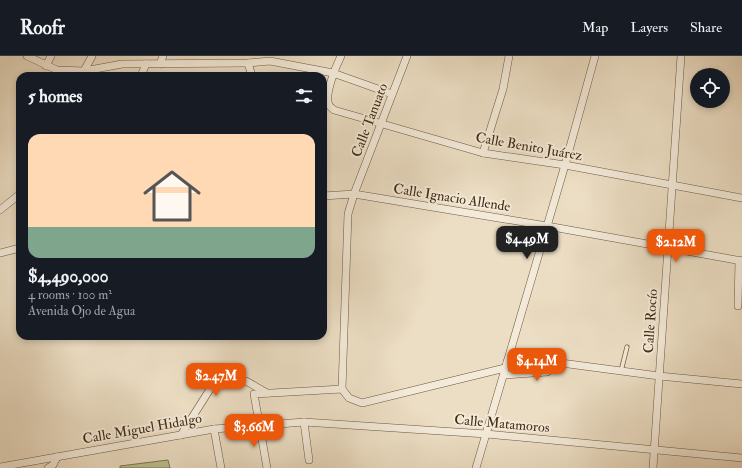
<!DOCTYPE html>
<html lang="en">
<head>
<meta charset="utf-8">
<style>
  :root { --surface:#171b24; --page:#242831; --text:#f1f3f6; --muted:#9ea1a6; --line:#363941; --accent:#ea580c }
  body { margin:0; font-family:"IM FELL Double Pica",serif; background:var(--page); color:var(--text); height:100vh; display:flex; flex-direction:column; font-size:15px; white-space:nowrap }
  * { box-sizing:border-box; margin:0 }
  p { font-size:13px; color:var(--muted) }
  .icon { flex:none; width:22px; height:22px; fill:none; stroke:currentColor; stroke-width:2; stroke-linecap:round; stroke-linejoin:round }
  .map { position:relative; flex:1; overflow:hidden }
  .panel { position:absolute; left:16px; top:16px; width:311px; height:268px; display:flex; flex-direction:column; background:var(--surface); border-radius:12px; box-shadow:0 2px 6px #0003 }
  .panel>* { flex:none }
  .tools { position:absolute; left:690px; top:12px; display:grid; gap:8px }
  .tools a { display:grid; place-items:center; width:40px; height:40px; border-radius:50%; background:var(--surface); box-shadow:0 2px 6px #0003; font-size:20px }
  .price { position:absolute; translate:-50% -34px; padding:0 9px; border-radius:8px; background:var(--accent); color:#fff; font-size:13px; line-height:26px; filter:drop-shadow(0 1px 2px #0008) }
  .price::after { content:''; position:absolute; left:50%; top:24px; width:12px; height:9px; margin-left:-6px; background:inherit; clip-path:polygon(0 0,100% 0,50% 100%) }
  .price.active { background:#222; color:#fff }
  ul { padding:0; list-style:none }
  li { display:grid; align-content:center; gap:8px; height:212px; padding:0 12px }
  li+li { border-top:1px solid var(--line) }
  li span { display:grid; place-items:center; height:124px; border-radius:12px; color:#555 }
  li>.icon { margin-inline-start:auto }
  span .icon { width:72px; height:72px; fill:#fffc; stroke-width:1 }
  li b { font-size:17px }
  h2 { display:flex; justify-content:space-between; align-items:center; height:48px; padding:0 12px; font-size:17px }
  header { display:flex; align-items:center; gap:24px; box-sizing:border-box; height:56px; padding:0 20px; background:var(--surface); border-bottom:1px solid var(--line) }
  header strong { font-size:19px }
  nav { display:flex; gap:22px; margin-inline-start:auto; font-size:14px }
  .map>svg:first-child { display:block }
  .green { fill:#bcc091; stroke:#807652 }
  .lines { fill:none; stroke-linecap:round; stroke-linejoin:round }
  .lane-casing { stroke:#6d583e; stroke-width:5 }
  .street-casing { stroke:#6d583e; stroke-width:8 }
  .lane { stroke:#f3ead9; stroke-width:3.5 }
  .street { stroke:#f3ead9; stroke-width:7 }
  .labels { text-anchor:middle; stroke-width:4; stroke-linejoin:round; paint-order:stroke }
  .street-label { font-size:14px; fill:#432b12; stroke:#f3ead9 }
</style>
</head>
<body>
<header>
<strong>Roofr</strong>
<nav><a>Map</a><a>Layers</a><a>Share</a></nav>
</header>
<div class="map">
<svg width="742" height="412" viewBox="0 0 742 412">
  <rect width="100%" height="100%" fill="#ecdec4"/>
  <filter id="stains"><feTurbulence type="fractalNoise" baseFrequency=".005" numOctaves="4"/><feColorMatrix values="0 0 0 0 .2 0 0 0 0 .09 0 0 0 0 .02 0 0 0 .5 -.17"/></filter>
  <radialGradient id="worn" r=".72"><stop offset=".6" stop-color="#630" stop-opacity="0"/><stop offset="1" stop-color="#630" stop-opacity=".3"/></radialGradient>
  <!-- green -->
  <polygon class="green" points="168,404 170,412 120,412 120,410"/>
  <g class="lines">
    <defs>
      <polyline id="lane" points="621,315 627,291"/>
      <g id="street">
        <polyline points="27,0 57,14 84,15 122,8 248,7 270,5 333,17 392,38"/>
        <path d="M341,0C336,10 324,39 329,49C329,50 333,53 334,54L483,97L565,109L742,142"/>
        <polyline points="248,7 252,20"/>
        <polyline points="160,8 163,0"/>
        <polyline points="46,10 51,0"/>
        <polyline points="84,15 92,0"/>
        <polyline points="141,20 146,8"/>
        <polyline points="483,97 503,33 509,0"/>
        <polyline points="323,140 354,138 547,170 742,205"/>
        <polyline points="0,154 20,138"/>
        <polyline points="0,197 20,192"/>
        <polyline points="738,250 739,204"/>
        <polyline points="507,306 546,305 659,320 742,328"/>
        <polyline points="504,319 547,316 562,307"/>
        <polyline points="342,333 348,158 354,138 407,0"/>
        <polyline points="304,366 309,404"/>
        <polyline points="214,373 221,412"/>
        <polyline points="181,379 212,330 246,325 267,337"/>
        <polyline points="0,411 214,373 304,366 486,378 742,402"/>
        <polyline points="48,412 53,409 57,401"/>
        <polyline points="267,412 254,338 342,333 349,342 362,347 505,312"/>
        <polyline points="476,412 565,109 595,0"/>
        <polyline points="653,412 681,0"/>
      </g>
    </defs>
    <!-- lane casing -->
    <use href="#lane" class="lane-casing"/>
    <!-- street casing -->
    <use href="#street" class="street-casing"/>
    <!-- lane -->
    <use href="#lane" class="lane"/>
    <!-- street -->
    <use href="#street" class="street"/>
  </g>
  <g class="labels">
    <!-- street labels -->
    <g class="street-label">
      <text transform="translate(369 64) rotate(-69)" y="5">Calle Tanuato</text>
      <text transform="translate(529 90) rotate(10)" y="5">Calle Benito Juárez</text>
      <text transform="translate(452 141) rotate(9)" y="5">Calle Ignacio Allende</text>
      <text transform="translate(650 265) rotate(-86)" y="5">Calle Rocío</text>
      <text transform="translate(502 367) rotate(5)" y="5">Calle Matamoros</text>
      <text transform="translate(142 372) rotate(-10)" y="5">Calle Miguel Hidalgo</text>
    </g>
  </g>
  <rect width="100%" height="100%" filter="url(#stains)"/>
  <rect width="100%" height="100%" fill="url(#worn)"/>
</svg>
<div class="tools">
<a><svg class="icon" aria-label="locate" viewBox="0 0 24 24"><circle cx="12" cy="12" r="6"/><path d="M12 2v4M12 18v4M2 12h4M18 12h4"/></svg></a>
</div>
<b class="price active" style="left:527px;top:204px">$4.49M</b>
<b class="price" style="left:676px;top:207px">$2.12M</b>
<b class="price" style="left:537px;top:326px">$4.14M</b>
<b class="price" style="left:216px;top:341px">$2.47M</b>
<b class="price" style="left:254px;top:392px">$3.66M</b>
<section class="panel">
<h2>5 homes<svg class="icon" aria-label="filters" viewBox="0 0 24 24"><path d="M4 7h16M4 17h16"/><circle cx="9" cy="7" r="2"/><circle cx="15" cy="17" r="2"/></svg></h2>
<ul>
<li><span style="background:linear-gradient(#ffd9b3 75%,#7fa58c 0)"><svg class="icon" aria-label="home" viewBox="0 0 24 24"><path d="M3 11l9-7 9 7M6 9v11h12V9"/></svg></span><div><b>$4,490,000</b><p>4 rooms · 100 m²</p><p>Avenida Ojo de Agua</p></div></li>
</ul>
</section>
</div>
</body>
</html>
